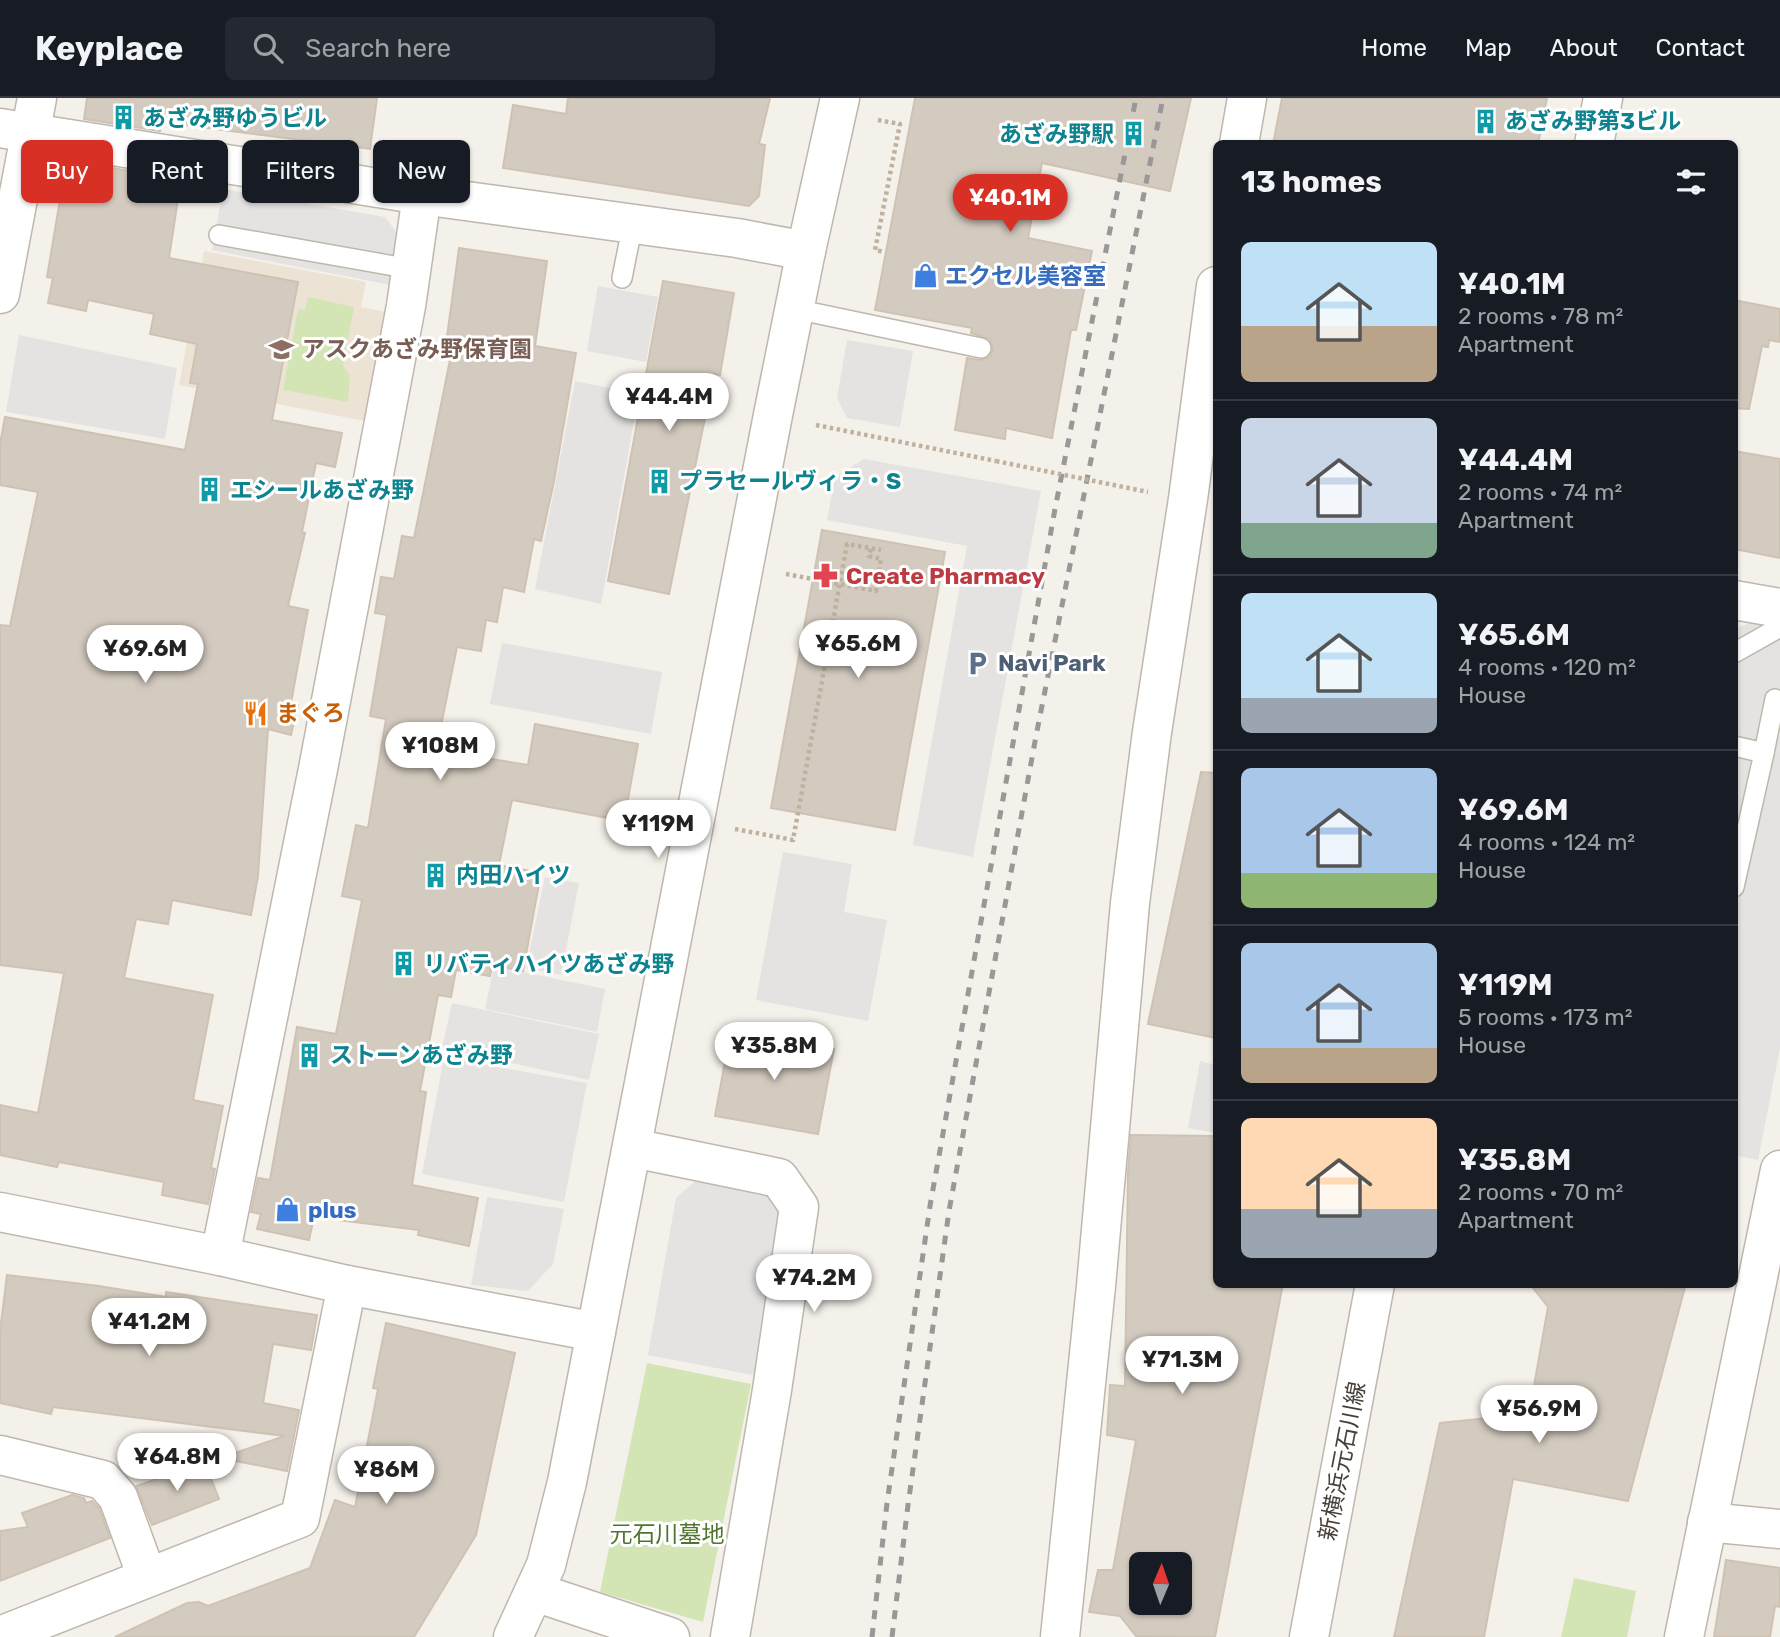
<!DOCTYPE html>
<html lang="en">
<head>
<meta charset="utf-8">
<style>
  :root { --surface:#171b24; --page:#242831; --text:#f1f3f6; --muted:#9ea1a6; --line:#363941; --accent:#d93025 }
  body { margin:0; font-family:Rubik,"Noto Sans JP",sans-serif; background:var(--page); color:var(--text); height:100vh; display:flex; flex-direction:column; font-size:26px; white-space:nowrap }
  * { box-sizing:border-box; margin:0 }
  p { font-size:23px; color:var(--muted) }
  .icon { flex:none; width:38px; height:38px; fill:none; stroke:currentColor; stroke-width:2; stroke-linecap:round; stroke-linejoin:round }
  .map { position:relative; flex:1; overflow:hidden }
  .panel { position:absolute; left:1213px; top:42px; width:525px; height:1148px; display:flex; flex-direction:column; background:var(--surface); border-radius:10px; box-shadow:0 2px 5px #0004 }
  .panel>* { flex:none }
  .banner { position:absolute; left:21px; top:42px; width:665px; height:63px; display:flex; gap:14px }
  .needle { width:46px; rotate:2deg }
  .controls { position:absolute; left:1129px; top:1454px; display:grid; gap:14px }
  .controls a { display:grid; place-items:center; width:63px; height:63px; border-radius:10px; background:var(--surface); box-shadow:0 2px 5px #0004; font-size:35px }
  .price { position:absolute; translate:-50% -60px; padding:0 16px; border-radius:24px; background:#fff; color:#222; font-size:23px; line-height:46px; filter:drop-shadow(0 2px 4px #0008) }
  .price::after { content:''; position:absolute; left:50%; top:42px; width:21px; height:16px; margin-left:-10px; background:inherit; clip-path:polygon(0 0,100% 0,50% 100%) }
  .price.on { background:var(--accent); color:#fff }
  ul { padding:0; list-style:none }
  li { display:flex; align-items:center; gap:21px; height:175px; padding:0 28px }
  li+li { border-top:2px solid var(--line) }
  li span { display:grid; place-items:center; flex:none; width:196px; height:140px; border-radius:10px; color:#555 }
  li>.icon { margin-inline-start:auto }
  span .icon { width:84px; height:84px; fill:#fffc; stroke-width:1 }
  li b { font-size:30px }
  h2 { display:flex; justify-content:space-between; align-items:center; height:84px; padding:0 28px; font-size:30px }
  .chip { padding:0 24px; border-radius:10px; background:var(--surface); box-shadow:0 2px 5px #0004; font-size:24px; line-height:63px }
  .chip.on { background:var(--accent); color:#fff }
  header { display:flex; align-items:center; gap:42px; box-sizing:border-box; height:98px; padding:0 35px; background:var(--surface); border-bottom:2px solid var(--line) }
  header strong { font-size:33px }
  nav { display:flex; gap:38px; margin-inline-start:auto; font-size:24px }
  .search { width:490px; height:63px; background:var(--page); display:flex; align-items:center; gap:18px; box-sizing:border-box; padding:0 24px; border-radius:10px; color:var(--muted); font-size:26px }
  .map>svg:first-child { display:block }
  .education { fill:#ece3d5 }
  .green { fill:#d3e5b5 }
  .parking { fill:#e5e3e1 }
  .building { fill:#d4cbc0; stroke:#cfc2b3; stroke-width:2; fill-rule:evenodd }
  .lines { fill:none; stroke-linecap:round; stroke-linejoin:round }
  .service-casing { stroke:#beb7ad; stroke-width:22 }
  .minor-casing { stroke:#beb7ad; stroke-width:41 }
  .tertiary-casing { stroke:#beb7ad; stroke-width:41 }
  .path { stroke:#bfb19f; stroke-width:4.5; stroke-dasharray:3.5 3.5; stroke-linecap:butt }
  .service { stroke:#fff; stroke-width:19 }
  .minor { stroke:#fff; stroke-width:38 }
  .tertiary { stroke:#fff; stroke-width:38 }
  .rail { stroke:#989898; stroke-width:5; stroke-dasharray:9 9; stroke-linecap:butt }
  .path-bridge { stroke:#bfb19f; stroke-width:4.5; stroke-dasharray:3.5 3.5; stroke-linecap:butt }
  .labels { text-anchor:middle; stroke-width:6; stroke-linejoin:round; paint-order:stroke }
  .culture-label { font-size:23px; font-weight:bold; fill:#0d838f; stroke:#fff; text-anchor:start }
  .shop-label { font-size:23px; font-weight:bold; fill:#366cbe; stroke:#fff; text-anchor:start }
  .education-label { font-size:23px; font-weight:bold; fill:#785e54; stroke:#fff; text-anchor:start }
  .health-label { font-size:23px; font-weight:bold; fill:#be3a42; stroke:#fff; text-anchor:start }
  .service-label { font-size:23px; font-weight:bold; fill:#4e5e75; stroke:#fff; text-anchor:start }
  .food-label { font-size:23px; font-weight:bold; fill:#c56008; stroke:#fff; text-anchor:start }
  .street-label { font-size:23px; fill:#474038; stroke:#fff }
  .park-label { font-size:23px; fill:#4f752f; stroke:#fff }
</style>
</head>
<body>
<header>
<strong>Keyplace</strong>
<div class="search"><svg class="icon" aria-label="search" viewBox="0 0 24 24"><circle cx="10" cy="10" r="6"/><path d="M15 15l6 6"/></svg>Search here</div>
<nav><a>Home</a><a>Map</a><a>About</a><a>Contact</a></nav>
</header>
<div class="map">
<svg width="1780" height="1539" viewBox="0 0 1780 1539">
  <rect width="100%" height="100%" fill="#f4f0ea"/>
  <!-- education -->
  <polygon class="education" points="204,153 366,184 361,209 386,214 365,323 179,287"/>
  <!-- green -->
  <g class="green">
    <polygon points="308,199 354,209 343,267 350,278 348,304 283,292 298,211 305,212"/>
    <polygon points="647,1265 751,1286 703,1524 600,1494"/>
    <polygon points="1574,1480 1636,1493 1627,1539 1561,1539"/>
  </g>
  <!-- parking -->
  <g class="parking">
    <polygon points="223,91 385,119 398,136 391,187 212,152"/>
    <polygon points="598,188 658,199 646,264 587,253"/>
    <polygon points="19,237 177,270 165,341 6,314"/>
    <polygon points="847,242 913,253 900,329 847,320 837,300"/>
    <polygon points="575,283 639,296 601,506 535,491"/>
    <polygon points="864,361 1041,393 973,759 913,747 967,448 827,422 835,379"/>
    <polygon points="1750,525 1780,530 1780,950 1758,1062 1734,1057 1734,531"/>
    <polygon points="502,545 662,574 651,636 490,606"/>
    <polygon points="783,754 852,766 844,814 887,822 868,923 756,902"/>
    <polygon points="545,779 579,785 561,877 526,870"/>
    <polygon points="494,868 605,891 597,934 485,911"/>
    <polygon points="452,905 599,936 589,982 442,950"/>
    <polygon points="444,959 587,985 564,1104 422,1076"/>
    <polygon points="1200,963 1216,967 1216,1035 1188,1030"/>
    <polygon points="699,1080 763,1094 784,1113 758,1278 648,1257 676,1100"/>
    <polygon points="487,1099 564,1111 553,1166 528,1193 471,1187"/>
  </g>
  <!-- building -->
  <g class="building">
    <polygon points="87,0 377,0 370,51 161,24 160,33 84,21"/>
    <polygon points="568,0 770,0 759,46 765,47 759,98 749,108 503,70 513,7 566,16"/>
    <polygon points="915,0 1191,0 1170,93 1042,65 1028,140 1092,153 1076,232 1071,232 1052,340 1006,330 1005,341 955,332 967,260 979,262 990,259 993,252 990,241 971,235 972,230 875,212"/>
    <polygon points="1282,0 1547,0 1538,46 1273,46"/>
    <polygon points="78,64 153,77 152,84 180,88 169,160 298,184 272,322 342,335 335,369 316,365 302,434 305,435 288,508 308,512 291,605 298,607 291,637 268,631 258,778 251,817 172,802 168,826 136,821 124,880 213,897 193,1002 223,1008 211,1070 215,1071 208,1106 162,1097 164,1084 59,1064 57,1069 0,1057 0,1007 38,1015 64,875 0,867 0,527 10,528 38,394 0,387 0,346 5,319 185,352 198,286 190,285 197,246 150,236 154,216 88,202 86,213 48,205 53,180 47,179 63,84 70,85 72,75 76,76"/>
    <polygon points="459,150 547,163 535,248 576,255 554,383 541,443 534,441 524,494 503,489 497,524 486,522 481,553 457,549 436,652 528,667 535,626 638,646 624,723 512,702 499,767 541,775 523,873 492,867 490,878 456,872 451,899 438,897 420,993 426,994 412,1087 478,1100 469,1148 418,1137 419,1132 314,1119 309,1142 257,1131 261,1116 251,1114 258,1080 270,1082 297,929 336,936 362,802 342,798 356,727 368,730 386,621 370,618 387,517 375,515 381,479 394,481 402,438 414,440 450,262 444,261"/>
    <polygon points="663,183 734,195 720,277 714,276 669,496 608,483"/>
    <polygon points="1734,202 1780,211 1780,244 1769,242 1768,249 1762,248 1749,311 1734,310"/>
    <polygon points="1734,353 1780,361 1780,460 1734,451"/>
    <polygon points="822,432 945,454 895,732 771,710"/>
    <polygon points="1201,674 1216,675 1216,940 1148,926"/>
    <polygon points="731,931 834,951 818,1036 715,1018"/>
    <path d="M1131,1037L1216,1038V1186H1283L1215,1539L1136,1538L1120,1518L1089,1514L1098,1472H1113L1136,1342L1107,1337L1110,1287L1125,1288L1128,1073ZM1141,1466H1180V1505H1141Z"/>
    <polygon points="7,1177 99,1188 166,1199 166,1194 317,1217 311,1252 273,1246 263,1305 299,1312 287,1373 220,1360 285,1338 53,1309 51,1316 0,1305 0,1233"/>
    <polygon points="1530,1186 1661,1186 1663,1190 1685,1189 1628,1403 1513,1381 1484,1539 1394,1539 1440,1325 1529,1316 1548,1209"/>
    <polygon points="386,1225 515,1255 476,1437 414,1539 115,1539 187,1505 199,1504 208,1508 310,1470 335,1402 355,1409 378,1291 373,1290"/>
    <polygon points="205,1365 219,1401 152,1427 136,1388"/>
    <polygon points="72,1397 84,1400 86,1405 92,1403 99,1410 110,1440 0,1483 0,1433 28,1429 22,1415"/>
    <polygon points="1726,1462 1780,1470 1780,1509 1775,1508 1770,1539 1714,1539"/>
  </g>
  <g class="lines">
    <defs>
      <g id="service">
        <polyline points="219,137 411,171"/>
        <polyline points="622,180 633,125"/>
        <polyline points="795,211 981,250"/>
        <polyline points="1734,555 1780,529"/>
        <polyline points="1734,648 1764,655 1734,789"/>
        <polyline points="1764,655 1775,601"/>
      </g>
      <g id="minor">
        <polyline points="0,30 422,97 737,140 806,153"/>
        <polyline points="1239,46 1247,0"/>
        <polyline points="0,196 37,0"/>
        <polyline points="1734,502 1780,510"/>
        <polyline points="633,1050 779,1080 799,1109 772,1292 730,1539"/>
        <polyline points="0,1114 220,1158 347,1187 596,1234"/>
        <polyline points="220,1158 318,671 406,208 422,97"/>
        <polyline points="0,1357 103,1382 118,1399 147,1479"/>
        <polyline points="1707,1424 1780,1431"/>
        <polyline points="535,1494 670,1539"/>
        <polyline points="0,1538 300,1420 347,1187"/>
        <polyline points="1060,1539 1096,1188 1130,805 1152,634 1188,401 1216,188"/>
        <polyline points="1684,1539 1780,1072"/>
      </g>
      <g id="tertiary">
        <polyline points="1594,46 1603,0"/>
        <polyline points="513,1539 546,1467 567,1384 773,317 806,153 840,0"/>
        <polyline points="1309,1539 1375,1186"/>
      </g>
    </defs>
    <!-- service casing -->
    <use href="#service" class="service-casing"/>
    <!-- minor casing -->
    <use href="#minor" class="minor-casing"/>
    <!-- tertiary casing -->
    <use href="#tertiary" class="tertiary-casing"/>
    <!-- path -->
    <g class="path">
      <polyline points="878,22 900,26 875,152 885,154"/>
      <polyline points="816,327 996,363"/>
      <polyline points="786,476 876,493 881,461 869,458 871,450"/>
      <polyline points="735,731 793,742 847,446 881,452"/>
    </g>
    <!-- service -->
    <use href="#service" class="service"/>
    <!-- minor -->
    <use href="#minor" class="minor"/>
    <!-- tertiary -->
    <use href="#tertiary" class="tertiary"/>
    <!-- rail -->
    <g class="rail">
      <polyline points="872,1539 887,1405 930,1108 1055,411 1136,0"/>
      <polyline points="892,1539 908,1407 949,1113 1036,638 1163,0"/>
    </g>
    <!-- path-bridge -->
    <polyline class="path-bridge" points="996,363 1148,394"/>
  </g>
  <!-- icons -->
  <defs>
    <symbol id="building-bare" viewBox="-9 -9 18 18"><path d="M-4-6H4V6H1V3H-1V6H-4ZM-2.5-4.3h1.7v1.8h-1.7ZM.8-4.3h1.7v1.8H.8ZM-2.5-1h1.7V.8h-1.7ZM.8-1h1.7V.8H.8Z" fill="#0f9aa8" stroke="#fff" stroke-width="2.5" paint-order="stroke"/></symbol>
    <symbol id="shop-bare" viewBox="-9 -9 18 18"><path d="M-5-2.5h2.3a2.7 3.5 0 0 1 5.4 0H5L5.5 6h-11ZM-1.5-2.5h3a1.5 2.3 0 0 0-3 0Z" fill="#3f7fe0" stroke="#fff" stroke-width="2.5" paint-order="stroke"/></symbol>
    <symbol id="school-bare" viewBox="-9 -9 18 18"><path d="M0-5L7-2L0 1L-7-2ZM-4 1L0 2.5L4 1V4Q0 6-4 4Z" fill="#8d6e63" stroke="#fff" stroke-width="2.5" paint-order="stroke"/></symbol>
    <symbol id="pharmacy-bare" viewBox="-9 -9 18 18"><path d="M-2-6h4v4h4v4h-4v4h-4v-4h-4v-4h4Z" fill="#e0444e" stroke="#fff" stroke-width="2.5" paint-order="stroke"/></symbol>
    <symbol id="parking-bare" viewBox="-9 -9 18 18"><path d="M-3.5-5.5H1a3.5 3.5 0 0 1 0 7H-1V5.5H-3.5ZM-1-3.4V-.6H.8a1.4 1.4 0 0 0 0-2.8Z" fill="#5c6f8a" stroke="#fff" stroke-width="2.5" paint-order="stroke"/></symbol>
    <symbol id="restaurant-bare" viewBox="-9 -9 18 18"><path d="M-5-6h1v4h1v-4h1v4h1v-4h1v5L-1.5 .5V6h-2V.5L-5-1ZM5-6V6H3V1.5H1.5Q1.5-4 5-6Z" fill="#e8710a" stroke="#fff" stroke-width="2.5" paint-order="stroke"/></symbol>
  </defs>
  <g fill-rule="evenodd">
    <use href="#building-bare" x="106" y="2" width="35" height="35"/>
    <use href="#building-bare" x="1468" y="6" width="35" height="35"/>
    <use href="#building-bare" x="1116" y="18" width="35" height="35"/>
    <use href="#shop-bare" x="908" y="160" width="35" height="35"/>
    <use href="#school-bare" x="264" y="234" width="35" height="35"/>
    <use href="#building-bare" x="642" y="366" width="35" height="35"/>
    <use href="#building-bare" x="192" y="374" width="35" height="35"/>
    <use href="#pharmacy-bare" x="808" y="460" width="35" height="35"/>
    <use href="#parking-bare" x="960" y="548" width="35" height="35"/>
    <use href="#restaurant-bare" x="238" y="598" width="35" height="35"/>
    <use href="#building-bare" x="418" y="760" width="35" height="35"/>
    <use href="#building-bare" x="386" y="848" width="35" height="35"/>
    <use href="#building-bare" x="292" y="940" width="35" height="35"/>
    <use href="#shop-bare" x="270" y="1094" width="35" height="35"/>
  </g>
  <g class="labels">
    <!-- culture labels -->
    <g class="culture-label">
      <text x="143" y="28">あざみ野ゆうビル</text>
      <text x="1505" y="31">あざみ野第3ビル</text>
      <text x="1114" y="44" text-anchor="end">あざみ野駅</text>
      <text x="679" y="391">プラセールヴィラ・S</text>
      <text x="230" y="400">エシールあざみ野</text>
      <text x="456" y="785">内田ハイツ</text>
      <text x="423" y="874">リバティハイツあざみ野</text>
      <text x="330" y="965">ストーンあざみ野</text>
    </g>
    <!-- shop labels -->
    <g class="shop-label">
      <text x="945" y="186">エクセル美容室</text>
      <text x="308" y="1120">plus</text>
    </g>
    <!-- education labels -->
    <g class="education-label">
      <text x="302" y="259">アスクあざみ野保育園</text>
    </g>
    <!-- health labels -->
    <g class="health-label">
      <text x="846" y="486">Create Pharmacy</text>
    </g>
    <!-- service labels -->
    <g class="service-label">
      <text x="998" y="573">Navi Park</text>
    </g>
    <!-- food labels -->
    <g class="food-label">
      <text x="276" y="623">まぐろ</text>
    </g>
    <!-- street labels -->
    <g class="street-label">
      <text transform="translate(1342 1363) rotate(-79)" y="8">新横浜元石川線</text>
    </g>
    <!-- park labels -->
    <g class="park-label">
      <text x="667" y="1444">元石川墓地</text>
    </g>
  </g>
</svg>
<div class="controls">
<a><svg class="needle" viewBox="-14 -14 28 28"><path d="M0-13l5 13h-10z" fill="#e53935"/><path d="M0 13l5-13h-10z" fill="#9ea1a6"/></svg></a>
</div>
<b class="price on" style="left:1010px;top:136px">¥40.1M</b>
<b class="price" style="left:669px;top:335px">¥44.4M</b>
<b class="price" style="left:858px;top:582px">¥65.6M</b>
<b class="price" style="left:145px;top:587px">¥69.6M</b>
<b class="price" style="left:440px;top:684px">¥108M</b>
<b class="price" style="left:658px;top:762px">¥119M</b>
<b class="price" style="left:774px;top:984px">¥35.8M</b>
<b class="price" style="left:814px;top:1216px">¥74.2M</b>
<b class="price" style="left:149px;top:1260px">¥41.2M</b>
<b class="price" style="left:1182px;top:1298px">¥71.3M</b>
<b class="price" style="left:1539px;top:1347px">¥56.9M</b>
<b class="price" style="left:177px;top:1395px">¥64.8M</b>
<b class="price" style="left:386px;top:1408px">¥86M</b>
<div class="banner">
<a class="chip on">Buy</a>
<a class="chip">Rent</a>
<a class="chip">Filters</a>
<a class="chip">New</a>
</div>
<section class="panel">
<h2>13 homes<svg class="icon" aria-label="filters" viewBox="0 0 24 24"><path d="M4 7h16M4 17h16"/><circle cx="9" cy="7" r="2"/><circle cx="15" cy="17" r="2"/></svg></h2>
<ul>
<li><span style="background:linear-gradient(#bfe0f5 60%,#b9a48a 0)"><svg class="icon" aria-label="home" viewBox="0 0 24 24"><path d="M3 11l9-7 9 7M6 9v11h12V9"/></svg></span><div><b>¥40.1M</b><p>2 rooms · 78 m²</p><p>Apartment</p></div></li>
<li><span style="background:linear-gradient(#c9d6e8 75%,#7fa58c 0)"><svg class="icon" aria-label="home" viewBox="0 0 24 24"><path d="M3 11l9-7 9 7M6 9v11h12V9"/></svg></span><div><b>¥44.4M</b><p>2 rooms · 74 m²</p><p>Apartment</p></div></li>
<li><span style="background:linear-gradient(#bfe0f5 75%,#9aa5b1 0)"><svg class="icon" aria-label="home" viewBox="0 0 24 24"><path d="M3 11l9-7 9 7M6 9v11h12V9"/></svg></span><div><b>¥65.6M</b><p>4 rooms · 120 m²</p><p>House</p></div></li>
<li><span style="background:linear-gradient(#a9c7e8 75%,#8fb573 0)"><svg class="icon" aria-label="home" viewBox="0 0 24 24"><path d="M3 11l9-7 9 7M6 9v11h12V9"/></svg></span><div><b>¥69.6M</b><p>4 rooms · 124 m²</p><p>House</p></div></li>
<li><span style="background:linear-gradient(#a9c7e8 75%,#b9a48a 0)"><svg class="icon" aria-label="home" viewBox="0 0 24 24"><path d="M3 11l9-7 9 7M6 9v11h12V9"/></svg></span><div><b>¥119M</b><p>5 rooms · 173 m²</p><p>House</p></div></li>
<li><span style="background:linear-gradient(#ffd9b3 65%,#9aa5b1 0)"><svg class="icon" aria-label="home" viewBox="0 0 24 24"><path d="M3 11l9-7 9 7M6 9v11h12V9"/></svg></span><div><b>¥35.8M</b><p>2 rooms · 70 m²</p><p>Apartment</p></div></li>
</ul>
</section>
</div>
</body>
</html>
